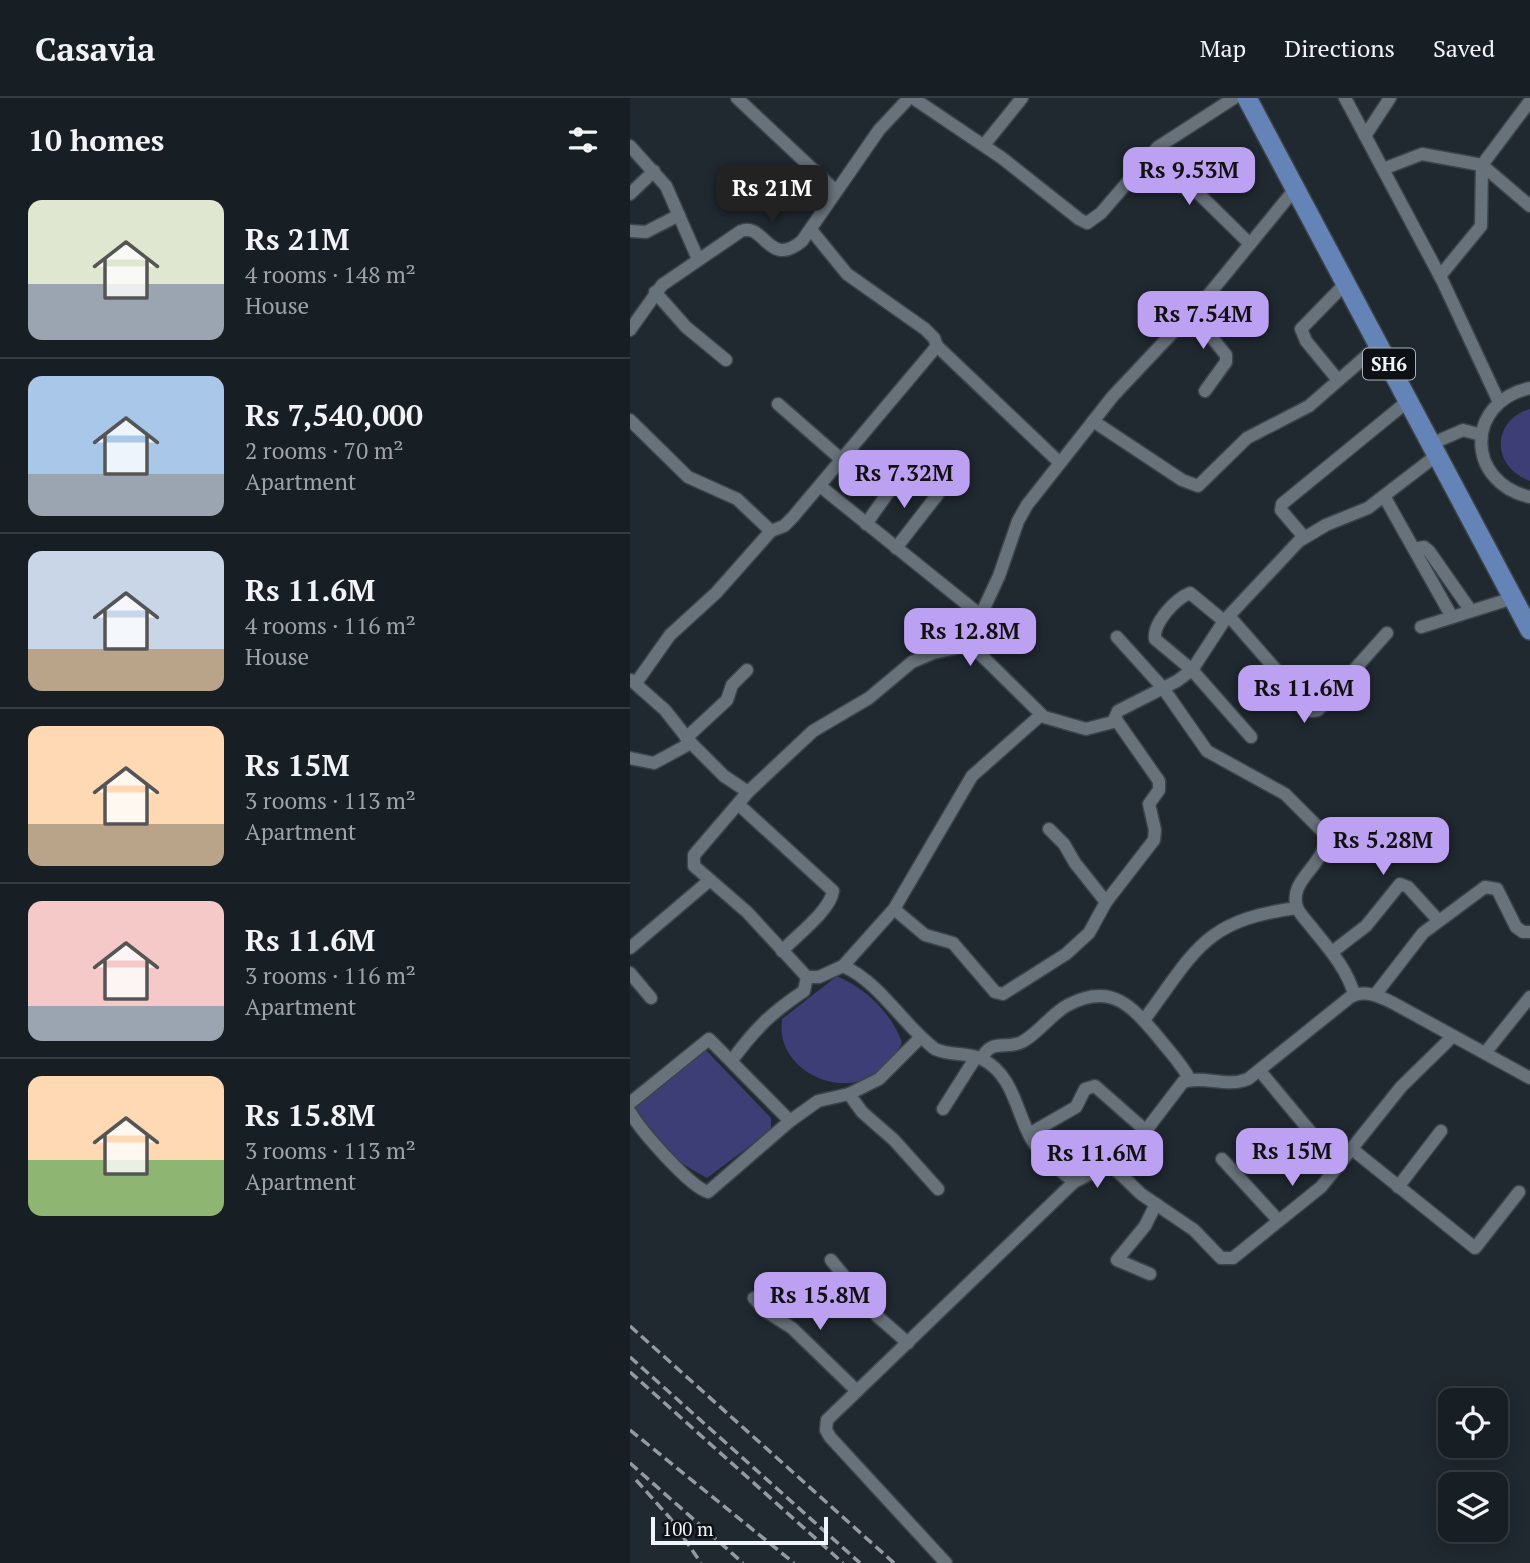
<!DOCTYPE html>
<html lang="en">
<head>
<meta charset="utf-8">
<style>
  :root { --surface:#181f24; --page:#252c31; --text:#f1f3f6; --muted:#9fa2a6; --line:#363d41; --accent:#bca0f2 }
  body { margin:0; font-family:"PT Serif",serif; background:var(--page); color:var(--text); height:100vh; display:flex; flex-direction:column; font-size:26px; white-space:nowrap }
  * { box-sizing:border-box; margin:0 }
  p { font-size:23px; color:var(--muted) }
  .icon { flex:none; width:38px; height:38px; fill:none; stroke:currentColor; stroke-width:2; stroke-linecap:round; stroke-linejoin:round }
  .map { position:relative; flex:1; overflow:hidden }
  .drawer { display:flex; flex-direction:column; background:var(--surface); width:630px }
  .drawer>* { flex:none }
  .tools { position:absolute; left:808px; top:1290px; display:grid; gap:14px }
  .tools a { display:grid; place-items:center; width:70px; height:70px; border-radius:14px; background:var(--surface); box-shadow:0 4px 18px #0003,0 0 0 2px var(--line); font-size:35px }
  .scale { position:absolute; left:21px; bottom:18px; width:177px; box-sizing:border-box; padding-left:7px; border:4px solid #eff5fa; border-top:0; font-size:19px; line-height:24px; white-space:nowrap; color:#eff5fa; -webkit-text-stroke:5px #0d1115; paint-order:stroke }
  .price { position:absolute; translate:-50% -60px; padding:0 16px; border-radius:14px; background:var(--accent); color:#111; font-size:23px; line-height:46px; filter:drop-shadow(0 2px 4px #0008) }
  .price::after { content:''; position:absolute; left:50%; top:42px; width:21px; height:16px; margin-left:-10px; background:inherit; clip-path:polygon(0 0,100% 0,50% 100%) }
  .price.current { background:#222; color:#fff }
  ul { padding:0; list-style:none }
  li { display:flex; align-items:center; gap:21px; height:175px; padding:0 28px }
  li+li { border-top:2px solid var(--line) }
  li span { display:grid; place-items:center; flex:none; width:196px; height:140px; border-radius:14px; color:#555 }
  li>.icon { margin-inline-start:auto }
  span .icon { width:84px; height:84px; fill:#fffc; stroke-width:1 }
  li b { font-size:30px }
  h2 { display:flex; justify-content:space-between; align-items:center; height:84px; padding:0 28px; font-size:30px }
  header { display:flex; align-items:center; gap:42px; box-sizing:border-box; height:98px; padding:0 35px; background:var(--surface); border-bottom:2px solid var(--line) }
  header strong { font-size:33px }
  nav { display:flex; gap:38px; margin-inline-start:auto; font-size:24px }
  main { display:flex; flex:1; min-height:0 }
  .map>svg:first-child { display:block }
  .green { fill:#3c3e75 }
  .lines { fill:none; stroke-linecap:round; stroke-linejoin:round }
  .street-casing { stroke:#3c444a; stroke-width:15 }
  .primary-casing { stroke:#3c444a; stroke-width:22 }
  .street { stroke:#68727b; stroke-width:12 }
  .primary { stroke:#6483b6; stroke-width:19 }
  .rail { stroke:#939aa0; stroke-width:3.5; stroke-dasharray:10 5; stroke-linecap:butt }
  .labels { text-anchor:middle; stroke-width:7; stroke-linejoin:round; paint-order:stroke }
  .shield { fill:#0d1115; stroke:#abb1b5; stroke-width:2 }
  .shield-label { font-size:19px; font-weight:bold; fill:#eff5fa }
</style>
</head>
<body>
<header>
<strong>Casavia</strong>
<nav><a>Map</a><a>Directions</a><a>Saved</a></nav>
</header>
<main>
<section class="drawer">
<h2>10 homes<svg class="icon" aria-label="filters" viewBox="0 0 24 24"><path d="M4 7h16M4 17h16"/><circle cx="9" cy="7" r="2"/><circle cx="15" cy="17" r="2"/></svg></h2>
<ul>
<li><span style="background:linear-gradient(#dfe7d0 60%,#9aa5b1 0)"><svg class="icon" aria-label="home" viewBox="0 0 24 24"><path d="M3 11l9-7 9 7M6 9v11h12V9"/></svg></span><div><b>Rs 21M</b><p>4 rooms · 148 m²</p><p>House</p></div></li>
<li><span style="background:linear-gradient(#a9c7e8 70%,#9aa5b1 0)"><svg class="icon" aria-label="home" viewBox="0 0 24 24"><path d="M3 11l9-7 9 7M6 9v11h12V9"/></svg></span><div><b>Rs 7,540,000</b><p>2 rooms · 70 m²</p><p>Apartment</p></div></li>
<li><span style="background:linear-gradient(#c9d6e8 70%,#b9a48a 0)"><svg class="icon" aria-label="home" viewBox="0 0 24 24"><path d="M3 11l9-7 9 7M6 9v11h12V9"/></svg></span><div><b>Rs 11.6M</b><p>4 rooms · 116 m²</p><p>House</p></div></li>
<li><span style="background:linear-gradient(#ffd9b3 70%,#b9a48a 0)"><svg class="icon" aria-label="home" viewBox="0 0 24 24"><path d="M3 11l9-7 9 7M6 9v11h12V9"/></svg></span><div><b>Rs 15M</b><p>3 rooms · 113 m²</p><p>Apartment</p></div></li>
<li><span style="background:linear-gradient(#f6c9c9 75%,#9aa5b1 0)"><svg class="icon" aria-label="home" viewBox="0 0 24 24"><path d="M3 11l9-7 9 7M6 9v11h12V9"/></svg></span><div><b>Rs 11.6M</b><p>3 rooms · 116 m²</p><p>Apartment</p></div></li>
<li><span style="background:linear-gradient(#ffd9b3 60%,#8fb573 0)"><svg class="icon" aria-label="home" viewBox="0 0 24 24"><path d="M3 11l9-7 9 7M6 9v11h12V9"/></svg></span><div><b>Rs 15.8M</b><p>3 rooms · 113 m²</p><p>Apartment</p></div></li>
</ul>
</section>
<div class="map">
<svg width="900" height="1465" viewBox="0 0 900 1465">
  <rect width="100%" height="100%" fill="#202930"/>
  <!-- green -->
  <g class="green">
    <path d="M900,311V383C862,370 860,323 900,311Z"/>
    <path d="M207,878C236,891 262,915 272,945C265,958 256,969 243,977C211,998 158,976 152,937C151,932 152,926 152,921Z"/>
    <polygon points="73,949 141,1020 141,1032 77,1080 49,1064 5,1021 1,1004"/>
  </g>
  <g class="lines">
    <defs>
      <g id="street">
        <polyline points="107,0 206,93"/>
        <polyline points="283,0 372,60 449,121 457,125 471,115 528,49 604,0"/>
        <polyline points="715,0 813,184 869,304"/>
        <polyline points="735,38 760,0"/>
        <polyline points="354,47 392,0"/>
        <polyline points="0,48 36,88 68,161"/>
        <polyline points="520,58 536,79 544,86 568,95 620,146"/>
        <polyline points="753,71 792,56 852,67 900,108"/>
        <polyline points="0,96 24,73"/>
        <polyline points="0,133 16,134 49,117"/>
        <polyline points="810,178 851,128 852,67 900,3"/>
        <polyline points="25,194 56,229 96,262"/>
        <polyline points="561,214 596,257 596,264 575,293"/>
        <path d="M0,232L32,187L111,133C135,124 138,171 172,143L249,32L279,0"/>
        <polyline points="307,248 430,365"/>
        <polyline points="708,282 676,243 671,231 716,185"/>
        <path d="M900,290C835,304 835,384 900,399"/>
        <polyline points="148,306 212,362"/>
        <polyline points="0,322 58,379 107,401 141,433"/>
        <polyline points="463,323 552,382 568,388 617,340 679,308 749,247"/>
        <polyline points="801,346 833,332 851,337"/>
        <polyline points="190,388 349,516"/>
        <polyline points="754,398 822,519"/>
        <polyline points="236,426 272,375"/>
        <polyline points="674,439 651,412 652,406 778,303"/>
        <polyline points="266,450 308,396"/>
        <polyline points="784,451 794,449 799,453 841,513"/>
        <polyline points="599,518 682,613 688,612 757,535"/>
        <path d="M594,523L560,495C545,501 523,525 525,541L562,572L621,639"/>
        <polyline points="791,529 883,500"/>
        <path d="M487,539L533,590L577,653L655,696L694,735C702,764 657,780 667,809C669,816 678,824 683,831C699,851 717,871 724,896"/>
        <polyline points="1,582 35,612 61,645"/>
        <polyline points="6,585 40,537 86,495 141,433 154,428 163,419 307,248 304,240 295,231 217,176 182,133"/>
        <polyline points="484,622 488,613 547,583 562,572 594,523 669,443 696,427 738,410 807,357"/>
        <polyline points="56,640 97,602 102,587 117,572"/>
        <polyline points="0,660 24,665 61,645 94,678 118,694 183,633 239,600 282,564 303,555 341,547"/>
        <path d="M118,694L64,757V768L117,814L177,879H189L213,868C251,885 272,926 305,951C320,958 338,954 352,961C384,977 386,1015 402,1042C412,1059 429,1071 444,1084"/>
        <path d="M108,706L203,793C200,813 166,838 152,853"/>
        <polyline points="419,731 434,746 445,765 476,804"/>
        <polyline points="264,811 295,837 323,845 365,894 373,896 436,856 459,835 476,804 524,742 525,732 519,706 529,692 529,683 487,623 456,631 414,619 347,553 341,547 341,538 369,478 388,423 397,407 483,298 580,195 665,91"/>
        <polyline points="0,850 80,782"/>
        <polyline points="702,854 736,828 770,786 778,789 808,822"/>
        <polyline points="213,868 264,811 342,678 411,617"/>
        <polyline points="0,875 21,900"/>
        <polyline points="745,897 793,835 855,789 867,791 886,829 893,834 900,834"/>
        <path d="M514,922C566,852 574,822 667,810"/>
        <polyline points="855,955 900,899"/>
        <path d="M352,961C360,940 376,952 392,944C410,934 421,916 438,907C481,884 502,908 528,939C539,953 552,966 560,982"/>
        <path d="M102,962C126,930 141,915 174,893L177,879"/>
        <polyline points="630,973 709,1068"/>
        <polyline points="219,996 232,1014 264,1042 308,1091"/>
        <polyline points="0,1005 79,941 160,1023"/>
        <polyline points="313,1011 346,959"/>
        <path d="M0,1014C10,1032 60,1089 78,1094L160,1023L188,1003L219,996L249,981L291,939"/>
        <polyline points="399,1036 446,1009 455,991 465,988 515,1032"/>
        <polyline points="722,1051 845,1150 889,1094"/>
        <polyline points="592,1061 648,1122"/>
        <polyline points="480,1066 511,1096 564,1132 591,1160 603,1160 691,1089 771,989 823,938"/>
        <polyline points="768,1089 811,1033"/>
        <polyline points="201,1162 247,1218 278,1245"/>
        <polyline points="520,1176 487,1162 515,1128 526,1106"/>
        <polyline points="124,1200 134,1212 162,1230 227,1293"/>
        <path d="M316,1465L200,1339L196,1332L197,1322L444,1084L480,1066L501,1052L553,984C574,977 596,990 618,981L719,900C734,890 751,899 765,906L900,980"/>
      </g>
      <polyline id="primary" points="617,0 900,532"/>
    </defs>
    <!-- street casing -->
    <use href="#street" class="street-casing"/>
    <!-- primary casing -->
    <use href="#primary" class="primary-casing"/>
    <!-- street -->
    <use href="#street" class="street"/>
    <!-- primary -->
    <use href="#primary" class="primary"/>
    <!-- rail -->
    <g class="rail">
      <polyline points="0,1228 264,1465"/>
      <polyline points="0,1259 230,1465"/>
      <polyline points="0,1274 213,1465"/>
      <polyline points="0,1332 164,1465"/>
      <polyline points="0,1365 113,1465"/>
      <polyline points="6,1382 40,1420 71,1465"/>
    </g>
  </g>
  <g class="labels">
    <!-- shield labels -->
    <rect class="shield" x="733" y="250.5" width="52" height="31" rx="5"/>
    <g class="shield-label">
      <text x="759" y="273">SH6</text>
    </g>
  </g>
</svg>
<div class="tools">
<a><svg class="icon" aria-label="locate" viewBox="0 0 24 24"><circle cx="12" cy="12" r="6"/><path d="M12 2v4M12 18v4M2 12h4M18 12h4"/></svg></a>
<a><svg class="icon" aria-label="layers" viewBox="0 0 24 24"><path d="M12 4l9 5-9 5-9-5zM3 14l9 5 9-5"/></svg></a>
</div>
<div class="scale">100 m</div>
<b class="price" style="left:559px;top:109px">Rs 9.53M</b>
<b class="price current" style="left:142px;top:127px">Rs 21M</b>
<b class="price" style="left:573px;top:253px">Rs 7.54M</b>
<b class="price" style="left:274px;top:412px">Rs 7.32M</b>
<b class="price" style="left:340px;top:570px">Rs 12.8M</b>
<b class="price" style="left:674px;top:627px">Rs 11.6M</b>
<b class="price" style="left:753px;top:779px">Rs 5.28M</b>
<b class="price" style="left:662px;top:1090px">Rs 15M</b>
<b class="price" style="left:467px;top:1092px">Rs 11.6M</b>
<b class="price" style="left:190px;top:1234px">Rs 15.8M</b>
</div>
</main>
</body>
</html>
